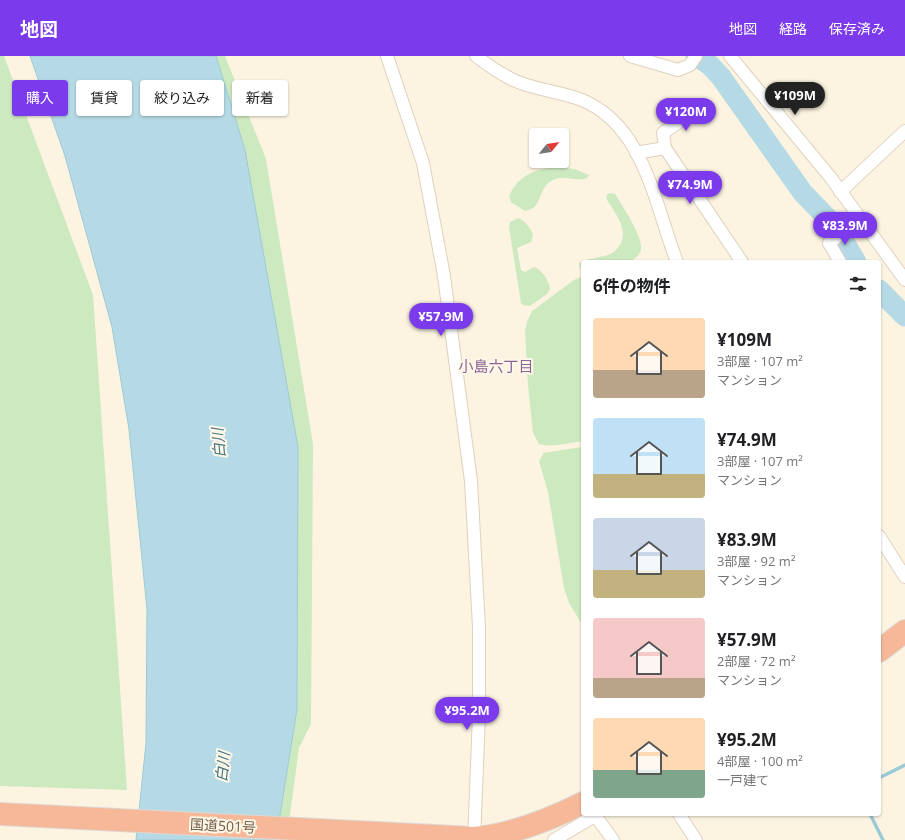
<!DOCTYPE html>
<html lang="ja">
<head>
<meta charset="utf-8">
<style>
  :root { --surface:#fff; --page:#f6f6f6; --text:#202124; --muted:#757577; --accent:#7c3aed }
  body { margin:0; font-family:"Open Sans","Noto Sans JP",sans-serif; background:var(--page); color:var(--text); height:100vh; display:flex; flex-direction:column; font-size:15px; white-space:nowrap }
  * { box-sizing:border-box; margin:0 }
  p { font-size:13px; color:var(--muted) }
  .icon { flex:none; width:22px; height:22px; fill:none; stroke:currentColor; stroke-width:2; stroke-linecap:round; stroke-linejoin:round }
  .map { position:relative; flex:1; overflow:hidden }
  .drawer { position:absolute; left:581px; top:204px; width:300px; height:556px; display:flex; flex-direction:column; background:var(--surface); border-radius:4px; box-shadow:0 1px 3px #0004 }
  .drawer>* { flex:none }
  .guide { position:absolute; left:12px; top:24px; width:380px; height:36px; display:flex; gap:8px }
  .needle { width:26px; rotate:60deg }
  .buttons { position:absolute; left:529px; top:72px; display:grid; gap:8px }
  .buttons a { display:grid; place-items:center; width:40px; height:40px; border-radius:4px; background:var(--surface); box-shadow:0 1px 3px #0004; font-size:20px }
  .price { position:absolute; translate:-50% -34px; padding:0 9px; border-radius:14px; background:var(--accent); color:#fff; font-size:13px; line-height:26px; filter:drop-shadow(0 1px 2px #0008) }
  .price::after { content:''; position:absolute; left:50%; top:24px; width:12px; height:9px; margin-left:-6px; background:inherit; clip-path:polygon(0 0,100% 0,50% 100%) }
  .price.active { background:#222; color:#fff }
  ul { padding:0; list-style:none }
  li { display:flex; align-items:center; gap:12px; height:100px; padding:0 12px }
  li span { display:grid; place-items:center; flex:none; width:112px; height:80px; border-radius:4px; color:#555 }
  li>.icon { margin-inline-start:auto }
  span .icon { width:48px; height:48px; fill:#fffc; stroke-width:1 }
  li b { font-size:17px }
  h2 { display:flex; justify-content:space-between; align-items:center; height:48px; padding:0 12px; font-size:17px }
  .tag { padding:0 14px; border-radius:4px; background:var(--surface); box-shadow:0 1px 3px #0004; font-size:14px; line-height:36px }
  .tag.active { background:var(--accent); color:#fff }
  header { display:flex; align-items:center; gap:24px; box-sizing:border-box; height:56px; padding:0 20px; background:var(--accent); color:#fff }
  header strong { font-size:19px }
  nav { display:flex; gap:22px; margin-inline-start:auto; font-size:14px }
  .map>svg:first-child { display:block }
  .green { fill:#cde9c0 }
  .water { fill:#b6dae5; stroke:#9cc9d7 }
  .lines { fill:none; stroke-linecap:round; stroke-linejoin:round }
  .stream { stroke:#9cc9d7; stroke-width:3.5 }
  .river { stroke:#b6dae5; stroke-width:21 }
  .street-casing { stroke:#e0d0bd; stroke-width:14 }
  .highway-casing { stroke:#ddd8d3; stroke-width:24 }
  .street { stroke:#fff; stroke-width:12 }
  .highway { stroke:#f6b898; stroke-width:22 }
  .labels { text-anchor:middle; stroke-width:4; stroke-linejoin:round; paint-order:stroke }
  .street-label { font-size:14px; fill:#735b48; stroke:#fff7e7 }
  .neighbourhood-label { font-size:15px; fill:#896496; stroke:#fff7e7 }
  .water-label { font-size:15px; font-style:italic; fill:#427586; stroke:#fff7e7 }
</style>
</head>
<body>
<header>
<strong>地図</strong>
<nav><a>地図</a><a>経路</a><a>保存済み</a></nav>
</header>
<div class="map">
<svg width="905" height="784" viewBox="0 0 905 784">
  <rect width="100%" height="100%" fill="#fcf4e1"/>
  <!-- green -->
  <g class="green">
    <polygon points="0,0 4,0 93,239 127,734 0,730"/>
    <polygon points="216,0 225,0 266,103 313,388 311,668 299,692 289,766 295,784 276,784 297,653 245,94"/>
    <path d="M555,111L575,113L589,119L587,122C576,126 563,119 553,124C537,131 544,152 525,155L511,146L509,140C519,119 533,114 555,111Z"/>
    <path d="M609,137L615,138C622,149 643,181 641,193C640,199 636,202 631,205L583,206V215L581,216L579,207C589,202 598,202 608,199C614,197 617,193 620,189C629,173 615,157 607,144L606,140Z"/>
    <path d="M518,162C524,163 530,172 533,178L531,186L517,192L521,214L525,216L534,211C542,214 549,224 550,233L547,238L530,250L523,249L521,247L509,171L510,166Z"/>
    <path d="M583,220V385C568,387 553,392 539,388L533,377L528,329L525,275L527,266L532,255L574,224Z"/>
    <polygon points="581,391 583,400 583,570 569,547 564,532 548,436 539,405 544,397"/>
  </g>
  <!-- water -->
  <polygon class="water" points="30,0 216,0 245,94 298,391 297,653 276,784 136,784 146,687 147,553 129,373 112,271 65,100"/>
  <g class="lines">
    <!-- stream -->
    <g class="stream">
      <polyline points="879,722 905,709"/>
      <polyline points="870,758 883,784"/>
    </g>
    <!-- river -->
    <g class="river">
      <polyline points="696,0 710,9 721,21 803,137 834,169 856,206"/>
      <polyline points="879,234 905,260"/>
    </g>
    <defs>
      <g id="street">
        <polyline points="387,0 423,107 444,220 471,425 479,571 479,659 474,784"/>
        <path d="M476,0C489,10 503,20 518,26C538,34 561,36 582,44C645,70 655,150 677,206"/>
        <polyline points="630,0 678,14 690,9 696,0"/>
        <polyline points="730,0 831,122 905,224"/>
        <polyline points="665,92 663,77 695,55"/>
        <polyline points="636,97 665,92 742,206"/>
        <polyline points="840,136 905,75"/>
        <polyline points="840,206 829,187 860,163"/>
        <polyline points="879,480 905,521"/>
        <polyline points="679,758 696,784"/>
        <polyline points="595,759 613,784"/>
        <polyline points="554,784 598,758"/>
      </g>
      <g id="highway">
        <polyline points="879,595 905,575"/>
        <path d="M0,758L474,782C512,779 549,764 583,747"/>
      </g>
    </defs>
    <!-- street casing -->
    <use href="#street" class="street-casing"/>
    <!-- highway casing -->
    <use href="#highway" class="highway-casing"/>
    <!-- street -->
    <use href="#street" class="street"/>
    <!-- highway -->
    <use href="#highway" class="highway"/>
  </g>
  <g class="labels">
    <!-- street labels -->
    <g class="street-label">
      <text transform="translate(223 770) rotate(3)" y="5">国道501号</text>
    </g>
    <!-- neighbourhood labels -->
    <g class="neighbourhood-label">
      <text x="496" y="316">小島六丁目</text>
    </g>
    <!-- water labels -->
    <g class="water-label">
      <text transform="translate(219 387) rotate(-95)" y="5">白川</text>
      <text transform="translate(223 711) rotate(-84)" y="5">白川</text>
    </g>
  </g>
</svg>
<div class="buttons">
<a><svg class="needle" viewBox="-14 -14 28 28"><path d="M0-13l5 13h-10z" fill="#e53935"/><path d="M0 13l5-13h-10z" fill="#757577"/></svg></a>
</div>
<b class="price active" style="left:795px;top:60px">¥109M</b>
<b class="price" style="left:686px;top:76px">¥120M</b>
<b class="price" style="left:690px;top:149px">¥74.9M</b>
<b class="price" style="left:845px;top:190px">¥83.9M</b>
<b class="price" style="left:441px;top:281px">¥57.9M</b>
<b class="price" style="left:467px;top:675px">¥95.2M</b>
<div class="guide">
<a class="tag active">購入</a>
<a class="tag">賃貸</a>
<a class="tag">絞り込み</a>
<a class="tag">新着</a>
</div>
<section class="drawer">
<h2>6件の物件<svg class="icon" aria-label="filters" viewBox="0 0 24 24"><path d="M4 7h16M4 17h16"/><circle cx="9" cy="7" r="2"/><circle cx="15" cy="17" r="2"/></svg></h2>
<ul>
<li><span style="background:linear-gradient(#ffd9b3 65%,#b9a48a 0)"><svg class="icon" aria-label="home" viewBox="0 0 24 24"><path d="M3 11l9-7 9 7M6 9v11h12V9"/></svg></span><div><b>¥109M</b><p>3部屋 · 107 m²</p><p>マンション</p></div></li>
<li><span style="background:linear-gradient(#bfe0f5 70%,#c2b280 0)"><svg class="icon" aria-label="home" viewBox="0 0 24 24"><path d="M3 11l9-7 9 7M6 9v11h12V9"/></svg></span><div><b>¥74.9M</b><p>3部屋 · 107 m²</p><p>マンション</p></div></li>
<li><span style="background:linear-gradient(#c9d6e8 65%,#c2b280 0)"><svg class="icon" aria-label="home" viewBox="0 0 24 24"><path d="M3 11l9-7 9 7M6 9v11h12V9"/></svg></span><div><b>¥83.9M</b><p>3部屋 · 92 m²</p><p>マンション</p></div></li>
<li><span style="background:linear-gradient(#f6c9c9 75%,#b9a48a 0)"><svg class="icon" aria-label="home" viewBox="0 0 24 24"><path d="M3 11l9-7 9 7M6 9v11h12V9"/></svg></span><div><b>¥57.9M</b><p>2部屋 · 72 m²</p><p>マンション</p></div></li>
<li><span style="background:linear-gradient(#ffd9b3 65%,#7fa58c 0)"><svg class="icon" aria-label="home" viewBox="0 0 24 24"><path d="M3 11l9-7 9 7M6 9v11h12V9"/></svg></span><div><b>¥95.2M</b><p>4部屋 · 100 m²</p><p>一戸建て</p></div></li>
</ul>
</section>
</div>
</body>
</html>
